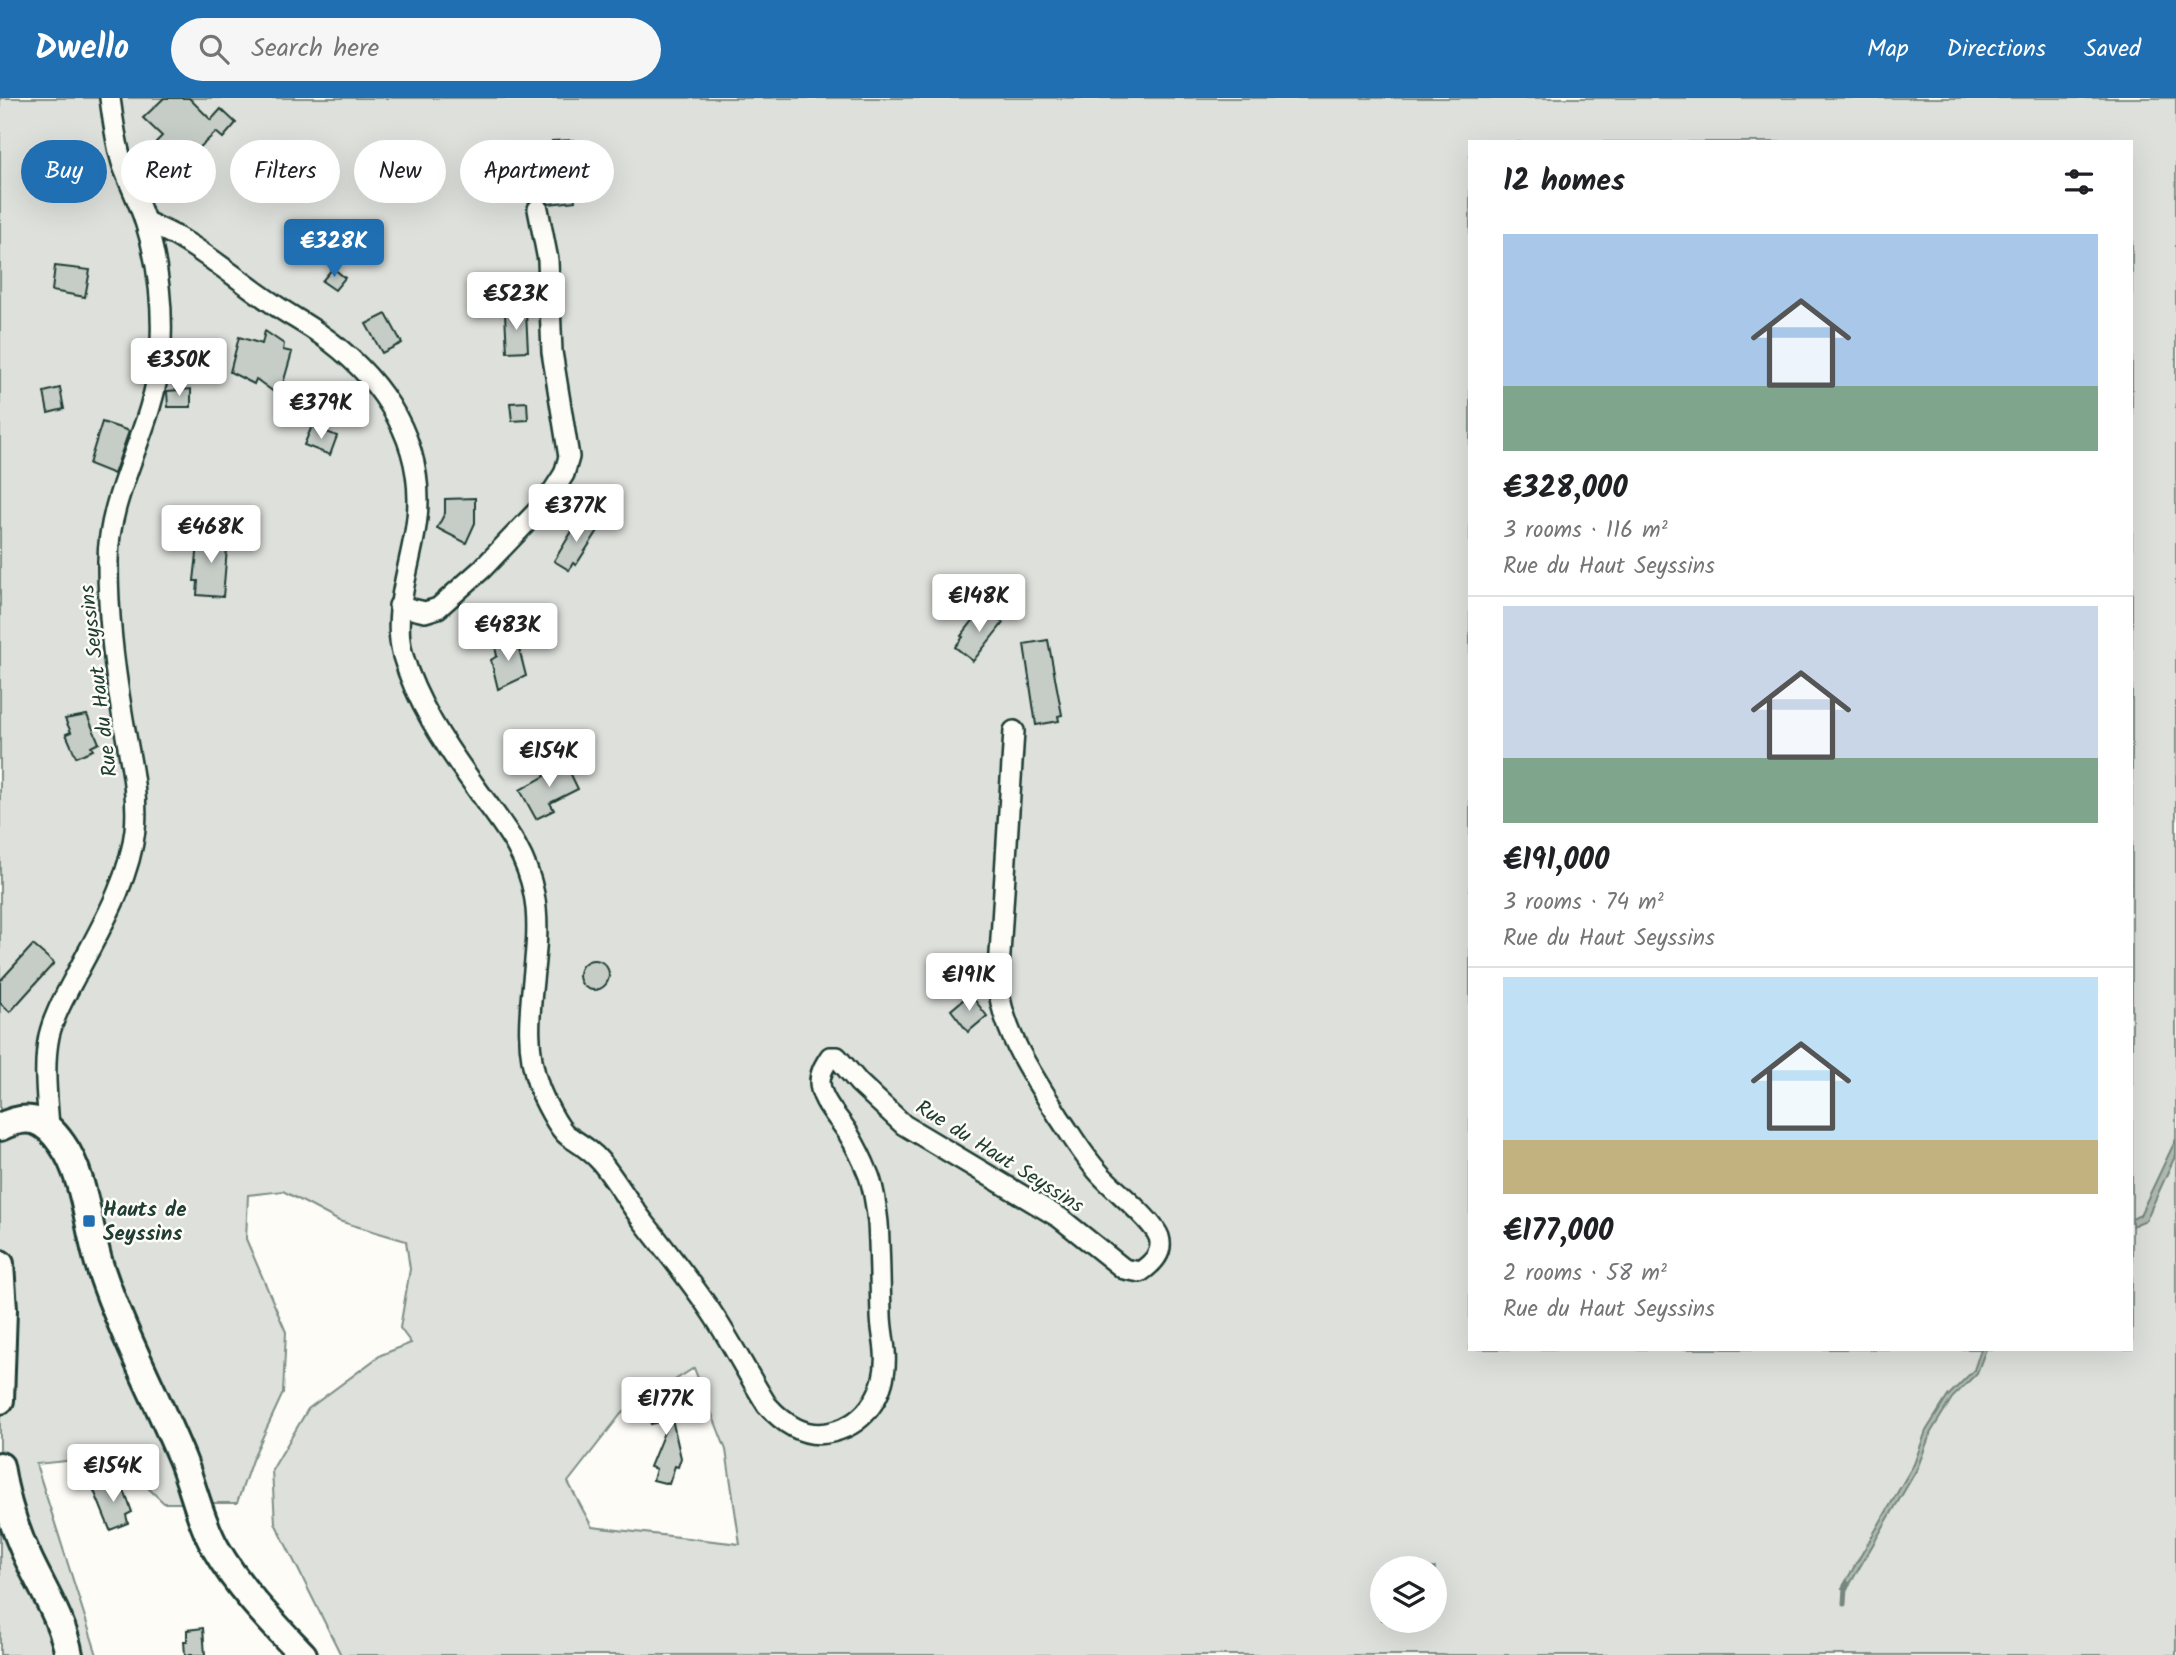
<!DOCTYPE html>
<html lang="en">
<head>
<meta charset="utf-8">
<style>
  :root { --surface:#fff; --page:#f6f6f6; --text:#202124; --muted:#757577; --line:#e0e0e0; --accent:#1f6fb2 }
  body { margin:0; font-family:Kalam,sans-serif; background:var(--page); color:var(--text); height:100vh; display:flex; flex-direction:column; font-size:26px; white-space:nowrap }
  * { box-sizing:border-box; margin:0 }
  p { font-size:23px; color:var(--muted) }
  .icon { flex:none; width:38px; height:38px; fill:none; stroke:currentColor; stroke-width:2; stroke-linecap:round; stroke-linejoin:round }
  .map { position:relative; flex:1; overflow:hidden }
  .details { position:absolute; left:1468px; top:42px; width:665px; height:1211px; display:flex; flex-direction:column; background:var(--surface); border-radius:0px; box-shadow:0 7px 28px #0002 }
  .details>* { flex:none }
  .guide { position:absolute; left:21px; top:42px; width:665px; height:63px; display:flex; gap:14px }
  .tools { position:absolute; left:1370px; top:1458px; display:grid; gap:14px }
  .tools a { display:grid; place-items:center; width:77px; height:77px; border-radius:50%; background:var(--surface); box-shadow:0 7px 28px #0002; font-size:35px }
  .price { position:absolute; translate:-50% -60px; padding:0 16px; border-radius:7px; background:#fff; color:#222; font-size:23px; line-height:46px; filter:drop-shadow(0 2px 4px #0008) }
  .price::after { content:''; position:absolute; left:50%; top:42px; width:21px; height:16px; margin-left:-10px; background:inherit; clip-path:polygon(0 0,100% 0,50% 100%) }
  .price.on { background:var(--accent); color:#fff }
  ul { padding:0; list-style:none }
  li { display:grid; align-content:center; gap:14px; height:371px; padding:0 35px }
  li+li { border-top:2px solid var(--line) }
  li span { display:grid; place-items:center; height:217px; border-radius:0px; color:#555 }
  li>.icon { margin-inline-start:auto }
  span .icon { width:126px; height:126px; fill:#fffc; stroke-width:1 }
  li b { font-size:30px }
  h2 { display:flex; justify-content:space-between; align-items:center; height:84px; padding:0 35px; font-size:30px }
  .tag { padding:0 24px; border-radius:32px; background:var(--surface); box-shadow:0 7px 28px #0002; font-size:24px; line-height:63px }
  .tag.on { background:var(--accent); color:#fff }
  header { display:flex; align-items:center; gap:42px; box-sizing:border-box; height:98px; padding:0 35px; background:var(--accent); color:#fff }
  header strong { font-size:33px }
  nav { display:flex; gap:38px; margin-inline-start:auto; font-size:24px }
  .search { width:490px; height:63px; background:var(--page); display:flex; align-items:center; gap:18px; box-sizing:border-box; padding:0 24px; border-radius:38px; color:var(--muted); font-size:26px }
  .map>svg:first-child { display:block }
  .green { fill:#dde0db; stroke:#7e8e88; stroke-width:2; fill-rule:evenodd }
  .water { fill:#aeb8b1; stroke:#75877f; stroke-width:2 }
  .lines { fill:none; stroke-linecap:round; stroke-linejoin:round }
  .stream { stroke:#75877f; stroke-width:5 }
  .building { fill:#c6cdc7; stroke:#1f3d34; stroke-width:2 }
  .street-casing { stroke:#1f3d34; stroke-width:24 }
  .secondary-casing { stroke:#1f3d34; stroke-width:32 }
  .street { stroke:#fdfcf7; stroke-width:19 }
  .secondary { stroke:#fdfcf7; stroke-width:26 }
  .poi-dot { fill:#1f6fb2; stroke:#fdfcf7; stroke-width:2.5 }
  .labels { text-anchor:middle; stroke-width:5; stroke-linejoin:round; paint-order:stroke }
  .street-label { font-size:21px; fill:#1f3d34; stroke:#fdfcf7 }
  .poi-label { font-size:21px; font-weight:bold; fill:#1f3d34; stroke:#fdfcf7; text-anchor:start }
</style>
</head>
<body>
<header>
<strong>Dwello</strong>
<div class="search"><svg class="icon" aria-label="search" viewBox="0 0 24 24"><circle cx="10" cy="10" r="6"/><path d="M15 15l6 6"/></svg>Search here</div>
<nav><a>Map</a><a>Directions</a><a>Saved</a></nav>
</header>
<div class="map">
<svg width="2176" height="1557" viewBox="0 0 2176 1557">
  <rect width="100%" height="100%" fill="#fdfcf7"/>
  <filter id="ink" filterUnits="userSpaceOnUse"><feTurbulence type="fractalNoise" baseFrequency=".0143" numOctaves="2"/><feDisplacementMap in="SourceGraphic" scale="14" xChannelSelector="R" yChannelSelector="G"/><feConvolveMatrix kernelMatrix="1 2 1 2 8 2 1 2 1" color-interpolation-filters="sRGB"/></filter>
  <g filter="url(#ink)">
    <!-- green -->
    <path class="green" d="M0,0H2176V1557H341L275,1425L272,1372L308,1311L381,1257L411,1245L400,1230L410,1171L406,1143L339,1123L283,1093L248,1097L246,1141L286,1234L283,1295L252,1362L237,1405H164L114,1358L36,1366L97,1557H0ZM1470,44H2132V1251H1470ZM694,1270L726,1352L740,1446L592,1429L568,1384L621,1316ZM1382,1470H1435V1522H1382Z"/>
    <!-- water -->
    <g class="water">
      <polygon points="2176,1041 2176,1056 2146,1122 2132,1128 2132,1121 2140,1117"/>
      <polygon points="1981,1251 1986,1251 1977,1275 1952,1300 1931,1334 1917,1371 1847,1491 1842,1490 1914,1366 1926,1333 1948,1298 1974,1272"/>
    </g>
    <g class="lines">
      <!-- stream -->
      <polyline class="stream" points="1844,1506 1845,1489 1847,1485"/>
    </g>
    <!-- building -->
    <g class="building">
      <polygon points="164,0 189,0 211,22 221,11 236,25 223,40 216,34 175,73 163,59 167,56 156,44 162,38 143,20"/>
      <polygon points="574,42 575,58 570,60 575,103 549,106 545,101 541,61 554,60 552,43"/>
      <polygon points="524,49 527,74 503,79 500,53"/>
      <polygon points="55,168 90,172 85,199 52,193"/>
      <polygon points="333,170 345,180 335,192 322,183"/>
      <polygon points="526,215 528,253 507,254 505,216"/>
      <polygon points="386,216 402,245 382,255 366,226"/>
      <polygon points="265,233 284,246 283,252 292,254 282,289 276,287 274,294 256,281 254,286 230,274 239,239 262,246"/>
      <polygon points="60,290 64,311 48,315 44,294"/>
      <polygon points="191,291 191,309 168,309 167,293"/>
      <polygon points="527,304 528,322 512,323 510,305"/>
      <polygon points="102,324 129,333 114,376 89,366"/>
      <polygon points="312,328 337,338 330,357 304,347"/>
      <polygon points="475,400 475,425 466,445 437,430 445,415 445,401"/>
      <polygon points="580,420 599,431 576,467 573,465 569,472 554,463"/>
      <polygon points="199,437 228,438 223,499 197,497 198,483 194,483"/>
      <polygon points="983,510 1003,525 973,563 955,549 963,539 961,538"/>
      <polygon points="516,539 526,578 498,591 491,562 497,558 494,544"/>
      <polygon points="1048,542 1062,617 1058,618 1059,623 1036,627 1024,546"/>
      <polygon points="87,617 99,645 91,649 93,652 76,659 66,636 71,634 65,621"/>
      <polygon points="564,662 578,691 550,705 554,712 536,721 520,692 545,678 543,673"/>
      <polygon points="33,847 54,865 10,914 0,905 0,883"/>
      <circle cx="594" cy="877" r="15"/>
      <polygon points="970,896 987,918 968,934 951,912"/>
      <polygon points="676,1296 682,1319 672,1321 681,1360 678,1369 675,1368 669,1386 653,1382 656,1371 650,1369 669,1322 651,1326 646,1304"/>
      <polygon points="116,1382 119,1388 122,1387 132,1414 126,1417 128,1425 110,1432 93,1390"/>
      <polygon points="203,1530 205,1557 185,1557 184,1543 187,1543 187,1532"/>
    </g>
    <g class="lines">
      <defs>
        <g id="street">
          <path d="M145,123C158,130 172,135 184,143C214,161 242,185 272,205C287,216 305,225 320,236C376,275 418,332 418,402C418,455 389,508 403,558C416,603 445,647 472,684C498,722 525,749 534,796C546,859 515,924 539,989C543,1000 558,1031 568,1038C580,1046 591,1052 601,1064C616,1082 628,1104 643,1123C666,1153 691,1183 712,1215C732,1245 748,1277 767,1307C784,1326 805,1341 832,1334C869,1325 888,1290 885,1253C884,1241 881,1229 881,1216C880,1186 880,1155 878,1125C876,1108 874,1088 867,1073C862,1060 855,1047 848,1035C839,1020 820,1002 820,984C820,974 825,967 830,959H837L859,985L904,1027L1060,1120L1124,1171L1140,1174C1152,1166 1164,1155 1159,1139C1153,1122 1113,1091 1100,1076C1084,1059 1072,1038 1059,1019C1033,978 1004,937 998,888L1014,633"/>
          <polyline points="399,508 425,514 438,510 482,471 546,404 564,376 569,359 552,254 548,162 538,111"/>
          <path d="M49,1029C47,999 43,967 49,938C54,917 65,898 75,879C99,832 129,785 135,732C139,693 128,653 122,615C114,568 108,514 108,466C107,394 153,334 160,260C164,215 159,166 145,123C139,104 130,87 123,68C116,47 113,22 110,0"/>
        </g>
        <g id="secondary">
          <path d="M0,1029C28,1015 44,1020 62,1046C86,1079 88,1134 101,1172C123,1237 156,1298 182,1361C194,1391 200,1423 216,1451C239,1491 271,1523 303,1557"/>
          <polyline points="0,1166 3,1211 0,1302"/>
          <path d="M0,1368C5,1401 14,1431 29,1462C43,1492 63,1523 69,1557"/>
        </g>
      </defs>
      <!-- street casing -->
      <use href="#street" class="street-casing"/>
      <!-- secondary casing -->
      <use href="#secondary" class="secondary-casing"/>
      <!-- street -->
      <use href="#street" class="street"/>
      <!-- secondary -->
      <use href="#secondary" class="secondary"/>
    </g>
  </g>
  <!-- markers -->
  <rect class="poi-dot" x="82" y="1116" width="14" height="14" rx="3.5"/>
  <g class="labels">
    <!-- street labels -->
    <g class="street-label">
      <text transform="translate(98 583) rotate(-97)" y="7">Rue du Haut Seyssins</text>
      <text transform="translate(1000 1058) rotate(32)" y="7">Rue du Haut Seyssins</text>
    </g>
    <!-- poi labels -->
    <g class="poi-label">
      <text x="103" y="1118">Hauts de<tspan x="103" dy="24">Seyssins</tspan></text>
    </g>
  </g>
</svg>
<div class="tools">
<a><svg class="icon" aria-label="layers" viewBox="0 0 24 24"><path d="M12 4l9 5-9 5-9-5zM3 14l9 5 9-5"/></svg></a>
</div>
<b class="price on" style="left:334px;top:181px">€328K</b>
<b class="price" style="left:516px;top:234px">€523K</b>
<b class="price" style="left:179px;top:300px">€350K</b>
<b class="price" style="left:321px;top:343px">€379K</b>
<b class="price" style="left:576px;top:446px">€377K</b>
<b class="price" style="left:211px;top:467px">€468K</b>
<b class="price" style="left:979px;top:536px">€148K</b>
<b class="price" style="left:508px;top:565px">€483K</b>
<b class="price" style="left:549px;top:691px">€154K</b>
<b class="price" style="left:969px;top:915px">€191K</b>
<b class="price" style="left:666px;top:1339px">€177K</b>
<b class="price" style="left:113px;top:1406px">€154K</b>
<div class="guide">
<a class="tag on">Buy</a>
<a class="tag">Rent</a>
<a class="tag">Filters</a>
<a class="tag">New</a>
<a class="tag">Apartment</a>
</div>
<section class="details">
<h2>12 homes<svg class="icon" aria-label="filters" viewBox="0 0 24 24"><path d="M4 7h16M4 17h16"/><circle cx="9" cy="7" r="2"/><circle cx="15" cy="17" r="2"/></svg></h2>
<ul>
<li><span style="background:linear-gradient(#a9c7e8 70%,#7fa58c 0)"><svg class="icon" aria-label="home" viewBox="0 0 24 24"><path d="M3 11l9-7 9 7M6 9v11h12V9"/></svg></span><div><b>€328,000</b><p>3 rooms · 116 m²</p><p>Rue du Haut Seyssins</p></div></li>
<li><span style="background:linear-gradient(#c9d6e8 70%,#7fa58c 0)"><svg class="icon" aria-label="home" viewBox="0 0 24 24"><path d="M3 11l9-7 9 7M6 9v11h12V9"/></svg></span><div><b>€191,000</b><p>3 rooms · 74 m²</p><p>Rue du Haut Seyssins</p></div></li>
<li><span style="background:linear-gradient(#bfe0f5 75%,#c2b280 0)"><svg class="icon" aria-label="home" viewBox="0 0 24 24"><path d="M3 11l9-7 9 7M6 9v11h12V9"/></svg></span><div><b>€177,000</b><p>2 rooms · 58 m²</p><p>Rue du Haut Seyssins</p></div></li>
</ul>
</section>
</div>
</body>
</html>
